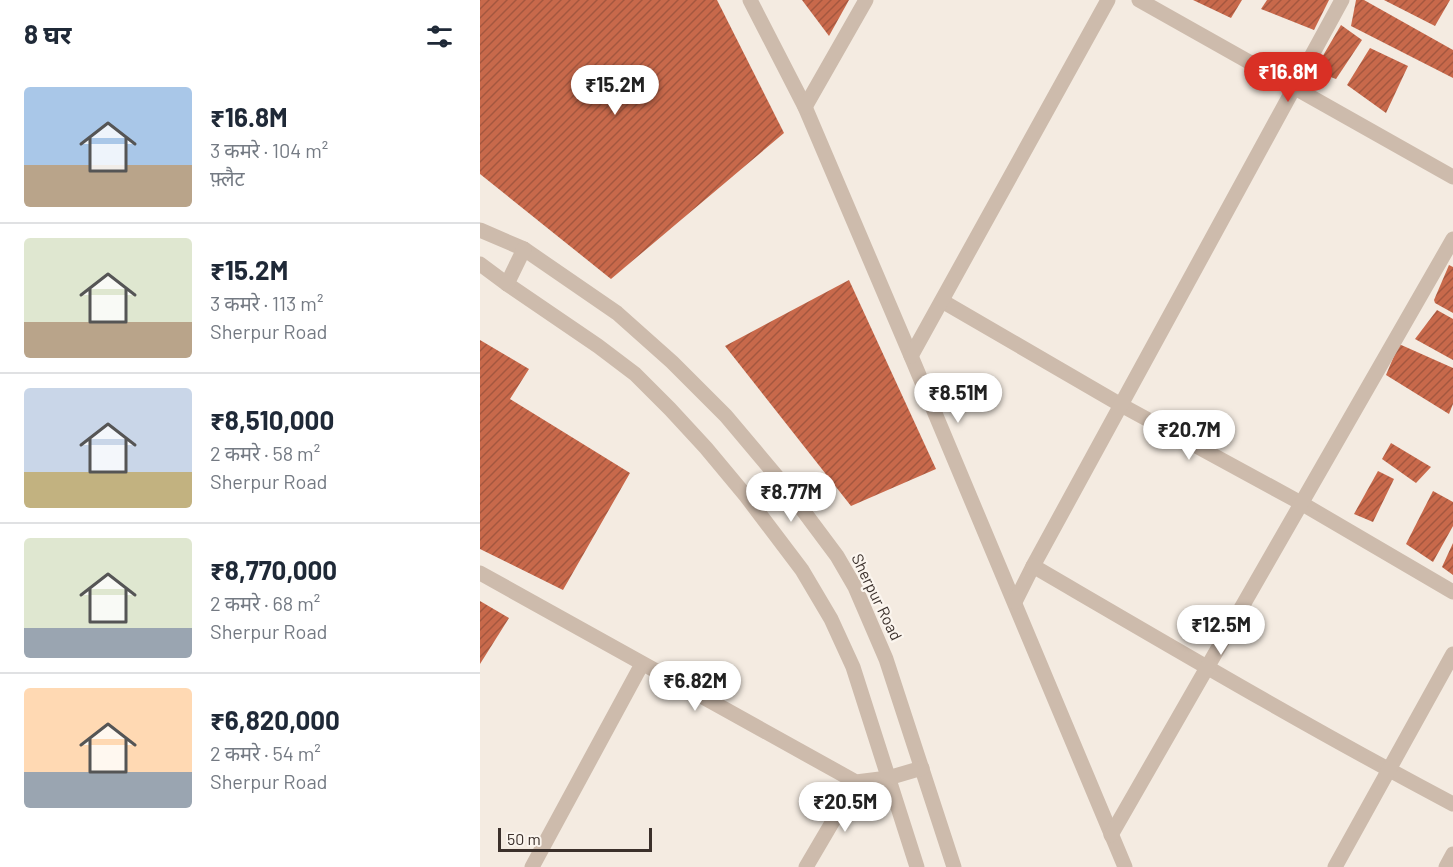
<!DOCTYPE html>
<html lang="hi">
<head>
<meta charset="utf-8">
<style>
  :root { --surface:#fff; --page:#f2f2f3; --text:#1f2937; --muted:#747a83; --line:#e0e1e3; --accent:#d93025 }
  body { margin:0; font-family:Barlow,"Noto Sans Devanagari",sans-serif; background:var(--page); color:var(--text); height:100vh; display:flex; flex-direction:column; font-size:22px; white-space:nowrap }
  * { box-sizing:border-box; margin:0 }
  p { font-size:20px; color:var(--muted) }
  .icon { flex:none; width:33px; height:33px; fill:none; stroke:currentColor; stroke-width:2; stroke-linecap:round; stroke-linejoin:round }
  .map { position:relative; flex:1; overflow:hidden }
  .panel { display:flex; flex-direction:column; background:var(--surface); width:480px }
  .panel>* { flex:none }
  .scale { position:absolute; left:18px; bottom:15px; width:154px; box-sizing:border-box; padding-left:6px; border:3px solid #3b302b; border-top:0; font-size:16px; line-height:21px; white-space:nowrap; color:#3b302b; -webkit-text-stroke:4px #fbf5ee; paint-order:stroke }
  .price { position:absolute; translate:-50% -51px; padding:0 14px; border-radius:21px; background:#fff; color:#222; font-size:20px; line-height:39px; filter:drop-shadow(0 2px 3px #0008) }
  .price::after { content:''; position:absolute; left:50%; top:36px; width:18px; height:14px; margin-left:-9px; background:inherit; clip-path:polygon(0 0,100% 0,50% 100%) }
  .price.selected { background:var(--accent); color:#fff }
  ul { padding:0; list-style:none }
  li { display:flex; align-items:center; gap:18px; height:150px; padding:0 24px }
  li+li { border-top:2px solid var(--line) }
  li span { display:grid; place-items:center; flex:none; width:168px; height:120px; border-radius:6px; color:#555 }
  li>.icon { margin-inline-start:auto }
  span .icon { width:72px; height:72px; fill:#fffc; stroke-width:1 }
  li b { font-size:26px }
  h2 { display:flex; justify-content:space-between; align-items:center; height:72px; padding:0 24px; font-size:26px }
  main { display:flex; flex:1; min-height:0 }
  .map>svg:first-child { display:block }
  .building { fill:url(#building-hatch) }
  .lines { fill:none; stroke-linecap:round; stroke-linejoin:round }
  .minor { stroke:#cdbbac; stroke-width:15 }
  .labels { text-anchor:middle; stroke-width:4.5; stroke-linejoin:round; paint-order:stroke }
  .street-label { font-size:16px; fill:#3b302b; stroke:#fbf5ee }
</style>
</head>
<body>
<main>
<section class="panel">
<h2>8 घर<svg class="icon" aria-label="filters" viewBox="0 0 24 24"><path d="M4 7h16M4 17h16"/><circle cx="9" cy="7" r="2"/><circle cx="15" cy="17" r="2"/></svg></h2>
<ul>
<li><span style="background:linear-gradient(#a9c7e8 65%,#b9a48a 0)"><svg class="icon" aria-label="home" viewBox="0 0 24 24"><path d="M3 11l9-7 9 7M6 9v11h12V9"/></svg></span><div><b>₹16.8M</b><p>3 कमरे · 104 m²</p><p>फ़्लैट</p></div></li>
<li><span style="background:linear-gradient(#dfe7d0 70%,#b9a48a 0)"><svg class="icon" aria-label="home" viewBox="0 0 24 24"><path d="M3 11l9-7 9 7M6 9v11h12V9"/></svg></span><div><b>₹15.2M</b><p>3 कमरे · 113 m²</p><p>Sherpur Road</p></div></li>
<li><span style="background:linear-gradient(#c9d6e8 70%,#c2b280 0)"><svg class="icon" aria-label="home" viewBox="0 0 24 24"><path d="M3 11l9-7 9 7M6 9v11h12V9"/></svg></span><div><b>₹8,510,000</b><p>2 कमरे · 58 m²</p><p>Sherpur Road</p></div></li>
<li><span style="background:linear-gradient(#dfe7d0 75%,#9aa5b1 0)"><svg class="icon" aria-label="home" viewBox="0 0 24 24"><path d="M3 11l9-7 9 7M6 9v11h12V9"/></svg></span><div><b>₹8,770,000</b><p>2 कमरे · 68 m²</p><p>Sherpur Road</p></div></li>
<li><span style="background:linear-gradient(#ffd9b3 70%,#9aa5b1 0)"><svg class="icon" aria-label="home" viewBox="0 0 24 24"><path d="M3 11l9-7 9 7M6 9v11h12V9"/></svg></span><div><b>₹6,820,000</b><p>2 कमरे · 54 m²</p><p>Sherpur Road</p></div></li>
</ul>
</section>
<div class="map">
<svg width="973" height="867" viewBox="0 0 973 867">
  <defs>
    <pattern id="building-hatch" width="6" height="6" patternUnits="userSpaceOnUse" patternTransform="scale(1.5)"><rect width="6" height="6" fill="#c8694b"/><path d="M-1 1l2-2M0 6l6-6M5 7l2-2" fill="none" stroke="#a4573f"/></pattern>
  </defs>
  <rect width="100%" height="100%" fill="#f4ebe1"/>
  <!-- building -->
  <g class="building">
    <polygon points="0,0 237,0 304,133 131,279 0,174"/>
    <polygon points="322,0 369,0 349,36"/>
    <polygon points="713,0 762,0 751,18"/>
    <polygon points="787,0 849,0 834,30 781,9"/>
    <polygon points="876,0 884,0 973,50 973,78 871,26"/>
    <polygon points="904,0 970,0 955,26"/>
    <polygon points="861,25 882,40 856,79 834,71"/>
    <polygon points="890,48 928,66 906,113 867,85"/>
    <polygon points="969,265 973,267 973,313 955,303 954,300"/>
    <polygon points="369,280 456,469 371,506 245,346"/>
    <polygon points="957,310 973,319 973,360 935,339"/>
    <polygon points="0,340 49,369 30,399 150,473 83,590 0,549"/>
    <polygon points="919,344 973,368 973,404 969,414 906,375"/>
    <polygon points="911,443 951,467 936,483 902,459"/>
    <polygon points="898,471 914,479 893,522 874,514"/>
    <polygon points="953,491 973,502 973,526 953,562 926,544"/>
    <polygon points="973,543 973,575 962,567"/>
    <polygon points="0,601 29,618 0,664"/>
  </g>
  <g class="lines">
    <!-- minor -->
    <g class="minor">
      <polyline points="270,0 325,107 431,356 645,867"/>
      <polyline points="659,0 973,177"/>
      <polyline points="325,107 386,0"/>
      <polyline points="0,230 44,249 137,313 192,362 246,416 304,485 357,556 375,587 406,659 474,867"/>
      <polyline points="0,264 27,284 118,346 155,374 190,409 226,448 266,496 322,570 351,619 373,667 437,867"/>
      <polyline points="27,284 44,249"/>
      <polyline points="462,301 641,405 821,503 973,592"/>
      <polyline points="431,356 628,0"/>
      <polyline points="553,566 862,0"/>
      <polyline points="0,573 376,782 408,778 442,768"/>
      <path d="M535,602L553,566C692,647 831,729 973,804"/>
      <polyline points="631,835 973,239"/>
      <polyline points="52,867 162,664"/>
      <polyline points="326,867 376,782"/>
      <polyline points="855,867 973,654"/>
      <polyline points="966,867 973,854"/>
    </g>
  </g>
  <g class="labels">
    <!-- street labels -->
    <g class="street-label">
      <text transform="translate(397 597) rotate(64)" y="6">Sherpur Road</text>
    </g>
  </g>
</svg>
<div class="scale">50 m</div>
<b class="price selected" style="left:808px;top:103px">₹16.8M</b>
<b class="price" style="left:135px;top:116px">₹15.2M</b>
<b class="price" style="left:478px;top:424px">₹8.51M</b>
<b class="price" style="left:709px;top:461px">₹20.7M</b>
<b class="price" style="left:311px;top:523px">₹8.77M</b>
<b class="price" style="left:741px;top:656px">₹12.5M</b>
<b class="price" style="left:215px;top:712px">₹6.82M</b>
<b class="price" style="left:365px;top:833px">₹20.5M</b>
</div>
</main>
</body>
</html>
